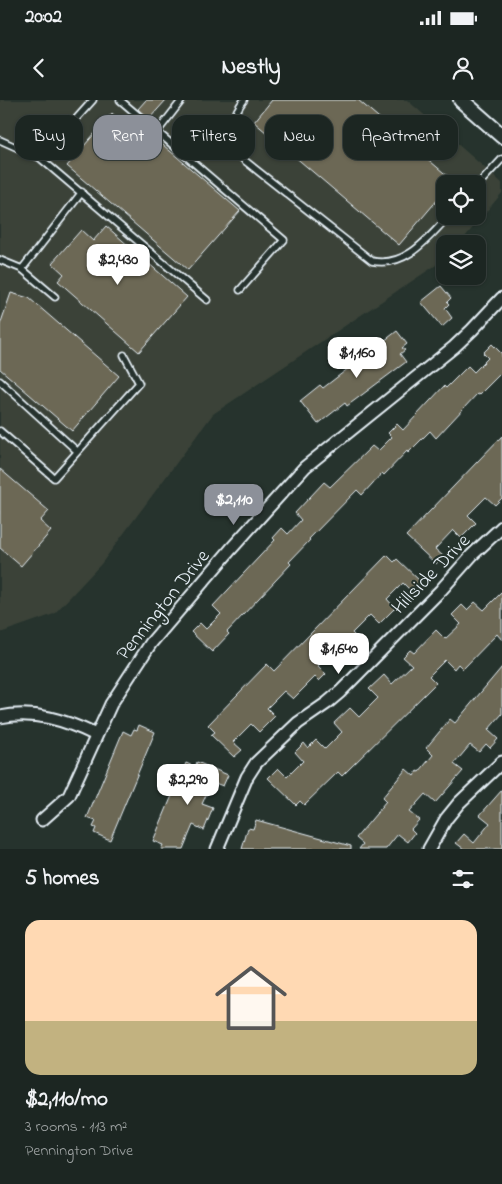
<!DOCTYPE html>
<html lang="en">
<head>
<meta charset="utf-8">
<style>
  :root { --surface:#1c2622; --page:#29322f; --text:#f1f3f6; --muted:#a0a5a5; --line:#3a4340; --accent:#8c9099 }
  body { margin:0; font-family:"Indie Flower",sans-serif; background:var(--page); color:var(--text); height:100vh; display:flex; flex-direction:column; font-size:19px; white-space:nowrap }
  * { box-sizing:border-box; margin:0 }
  p { font-size:16px; color:var(--muted) }
  .icon { flex:none; width:28px; height:28px; fill:none; stroke:currentColor; stroke-width:2; stroke-linecap:round; stroke-linejoin:round }
  .map { position:relative; height:749px; overflow:hidden }
  .details { display:flex; flex-direction:column; background:var(--surface); flex:1 }
  .details>* { flex:none }
  .banner { position:absolute; left:15px; top:15px; width:472px; height:45px; display:flex; gap:10px }
  .buttons { position:absolute; left:436px; top:75px; display:grid; gap:10px }
  .buttons a { display:grid; place-items:center; width:50px; height:50px; border-radius:10px; background:var(--surface); box-shadow:0 1px 4px #0004,0 0 0 1px var(--line); font-size:25px }
  .price { position:absolute; translate:-50% -42px; padding:0 11px; border-radius:10px; background:#fff; color:#222; font-size:16px; line-height:32px; filter:drop-shadow(0 1px 2px #0008) }
  .price::after { content:''; position:absolute; left:50%; top:30px; width:15px; height:11px; margin-left:-8px; background:inherit; clip-path:polygon(0 0,100% 0,50% 100%) }
  .price.active { background:var(--accent); color:#fff }
  ul { padding:0; list-style:none }
  li { display:grid; align-content:center; gap:10px; height:265px; padding:0 25px }
  li+li { border-top:1px solid var(--line) }
  li span { display:grid; place-items:center; height:155px; border-radius:15px; color:#555 }
  li>.icon { margin-inline-start:auto }
  span .icon { width:90px; height:90px; fill:#fffc; stroke-width:1 }
  li b { font-size:21px }
  h2 { display:flex; justify-content:space-between; align-items:center; height:60px; padding:0 25px; font-size:21px }
  .chip { padding:0 18px; border-radius:15px; background:var(--surface); box-shadow:0 1px 4px #0004,0 0 0 1px var(--line); font-size:18px; line-height:45px }
  .chip.active { background:var(--accent); color:#fff }
  .status { display:flex; justify-content:space-between; align-items:center; height:35px; padding:0 25px; background:var(--surface); direction:ltr }
  .status svg { height:14px; fill:currentColor }
  header { display:flex; justify-content:space-between; align-items:center; height:65px; padding:0 25px; background:var(--surface); font-size:22px; font-weight:800 }
  .map>svg:first-child { display:block }
  .built { fill:#3b4339; fill-rule:evenodd }
  .building { fill:#6c6855; stroke:#e8f1f8 }
  .lines { fill:none; stroke-linecap:round; stroke-linejoin:round }
  .service-casing { stroke:#e8f1f8; stroke-width:9 }
  .minor-casing { stroke:#e8f1f8; stroke-width:15 }
  .tertiary-casing { stroke:#e8f1f8; stroke-width:18 }
  .service { stroke:#26332d; stroke-width:5.5 }
  .minor { stroke:#26332d; stroke-width:11 }
  .tertiary { stroke:#26332d; stroke-width:14 }
  .labels { text-anchor:middle; stroke-width:4; stroke-linejoin:round; paint-order:stroke }
  .street-label { font-size:20px; fill:#e8f1f8; stroke:#26332d }
</style>
</head>
<body>
<div class="status"><b>20:02</b><svg viewBox="0 0 49 12"><path d="M0 12V9h3v3zM5 12V6h3v6zM10 12V3h3v9zM15 12V0h3v12zM26 1h20v11H26zM47 4h2v5h-2z"/></svg></div>
<header><svg class="icon" aria-label="back" viewBox="0 0 24 24"><path d="M15 5l-7 7 7 7"/></svg>Nestly<svg class="icon" aria-label="person" viewBox="0 0 24 24"><circle cx="12" cy="8" r="4"/><path d="M4 21q1-7 8-7t8 7"/></svg></header>
<div class="map">
<svg width="502" height="749" viewBox="0 0 502 749">
  <rect width="100%" height="100%" fill="#26332d"/>
  <filter id="ink" filterUnits="userSpaceOnUse"><feTurbulence type="fractalNoise" baseFrequency=".02" numOctaves="2"/><feDisplacementMap in="SourceGraphic" scale="10" xChannelSelector="R" yChannelSelector="G"/><feConvolveMatrix kernelMatrix="1 2 1 2 8 2 1 2 1" color-interpolation-filters="sRGB"/></filter>
  <g filter="url(#ink)">
    <!-- built -->
    <path class="built" d="M0,0H407L502,83V93L459,144H445V159L213,314L101,464L54,514L0,533ZM445,84H478V116H445Z"/>
    <!-- building -->
    <g class="building">
      <polygon points="146,0 166,0 149,19 138,9"/>
      <polygon points="272,0 358,0 457,84 445,84 445,91 399,145 254,22"/>
      <polygon points="112,13 125,25 132,17 143,26 142,27 240,111 188,170 67,66"/>
      <polygon points="106,126 187,197 139,252 58,181 64,174 52,163 81,130 93,141"/>
      <polygon points="441,186 451,198 447,202 449,204 445,208 452,218 442,227 421,202"/>
      <polygon points="11,193 29,198 119,276 72,331 0,269 0,225"/>
      <polygon points="397,231 407,244 402,248 405,250 400,254 406,262 347,306 345,303 318,324 300,301 320,285 323,288"/>
      <polygon points="492,244 502,254 502,272 479,295 477,294 436,338 430,331 408,353 407,351 384,375 382,373 362,395 357,390 309,439 310,440 289,462 291,464 227,532 229,534 212,552 191,532 200,523 206,529 221,514 213,506 275,440 273,438 282,428 288,434 301,420 295,413 324,382 330,387 372,346 378,351 392,337 388,333 397,324 403,330 444,286 446,288 468,266 474,272 488,258 483,253"/>
      <polygon points="502,336 502,398 495,405 486,397 468,415 476,423 461,438 453,430 435,449 443,456 436,464 406,436"/>
      <polygon points="0,369 49,411 40,421 51,431 21,466 0,448"/>
      <polygon points="387,455 394,462 397,459 421,482 412,492 403,483 387,499 395,508 379,524 370,515 352,533 360,541 345,556 336,548 318,566 326,574 319,581 315,577 293,599 284,591 267,608 275,616 259,632 251,624 233,642 242,650 234,657 211,635 215,632 208,625 267,564 274,571"/>
      <polygon points="502,492 502,540 497,534 463,569 458,564 454,569 445,560 429,576 436,583 342,676 338,672 304,705 300,701 296,705 268,678 278,668 287,677 303,661 295,652 304,643 308,648 316,640 325,649 342,632 334,623 350,608 359,617 378,598 369,589 384,575 392,584 412,565 403,557 410,550 414,553 436,530 445,539 461,524 452,515 462,505 467,510 475,502 484,510"/>
      <polygon points="502,567 502,614 488,630 498,639 490,648 486,644 479,652 470,645 454,664 463,671 435,703 425,694 409,712 419,720 411,729 415,733 408,742 398,734 386,749 359,749 363,744 356,738 386,702 382,698 406,669 414,676 417,671 419,672 433,655 426,648 450,619 455,623"/>
      <polygon points="139,625 155,632 110,740 94,733 96,728 93,727 96,721 87,718 123,631 131,635 134,629 137,630"/>
      <polygon points="197,662 228,675 223,686 212,682 202,704 213,708 204,730 193,725 183,749 161,749 163,745 153,741 171,698 186,663 195,667"/>
      <polygon points="502,690 502,749 464,749 456,743 464,734 474,743 490,723 480,715"/>
      <polygon points="256,720 351,746 351,749 242,749 248,728 253,729"/>
    </g>
    <g class="lines">
      <defs>
        <g id="service">
          <polyline points="120,0 284,140 240,190"/>
          <path d="M244,0C235,11 226,33 233,47C236,51 240,56 244,60L372,161C406,168 428,138 449,116"/>
          <polyline points="158,31 182,0"/>
          <polyline points="0,40 40,58 207,200"/>
          <polyline points="50,48 93,0"/>
          <polyline points="478,85 502,59"/>
          <polyline points="0,160 22,169 55,197"/>
          <polyline points="22,169 82,92"/>
          <polyline points="0,281 77,351"/>
          <polyline points="0,331 54,378 139,283 124,255"/>
        </g>
        <g id="minor">
          <path d="M0,617C34,610 65,620 96,635"/>
          <polyline points="42,720 69,696 111,604 151,543 231,449 305,367 454,247 472,230 502,198"/>
          <polyline points="217,749 247,677 256,663 298,623 327,603 340,592 441,490 472,455 502,427"/>
          <polyline points="429,749 446,719 459,703 502,662"/>
        </g>
        <polyline id="tertiary" points="461,0 502,36"/>
      </defs>
      <!-- service casing -->
      <use href="#service" class="service-casing"/>
      <!-- minor casing -->
      <use href="#minor" class="minor-casing"/>
      <!-- tertiary casing -->
      <use href="#tertiary" class="tertiary-casing"/>
      <!-- service -->
      <use href="#service" class="service"/>
      <!-- minor -->
      <use href="#minor" class="minor"/>
      <!-- tertiary -->
      <use href="#tertiary" class="tertiary"/>
    </g>
  </g>
  <g class="labels">
    <!-- street labels -->
    <g class="street-label">
      <text transform="translate(430 473) rotate(-46)" y="7">Hillside Drive</text>
      <text transform="translate(162 504) rotate(-51)" y="7">Pennington Drive</text>
    </g>
  </g>
</svg>
<div class="buttons">
<a><svg class="icon" aria-label="locate" viewBox="0 0 24 24"><circle cx="12" cy="12" r="6"/><path d="M12 2v4M12 18v4M2 12h4M18 12h4"/></svg></a>
<a><svg class="icon" aria-label="layers" viewBox="0 0 24 24"><path d="M12 4l9 5-9 5-9-5zM3 14l9 5 9-5"/></svg></a>
</div>
<b class="price" style="left:118px;top:186px">$2,430</b>
<b class="price" style="left:357px;top:279px">$1,160</b>
<b class="price active" style="left:234px;top:426px">$2,110</b>
<b class="price" style="left:339px;top:575px">$1,640</b>
<b class="price" style="left:188px;top:706px">$2,290</b>
<div class="banner">
<a class="chip">Buy</a>
<a class="chip active">Rent</a>
<a class="chip">Filters</a>
<a class="chip">New</a>
<a class="chip">Apartment</a>
</div>
</div>
<section class="details">
<h2>5 homes<svg class="icon" aria-label="filters" viewBox="0 0 24 24"><path d="M4 7h16M4 17h16"/><circle cx="9" cy="7" r="2"/><circle cx="15" cy="17" r="2"/></svg></h2>
<ul>
<li><span style="background:linear-gradient(#ffd9b3 65%,#c2b280 0)"><svg class="icon" aria-label="home" viewBox="0 0 24 24"><path d="M3 11l9-7 9 7M6 9v11h12V9"/></svg></span><div><b>$2,110/mo</b><p>3 rooms · 113 m²</p><p>Pennington Drive</p></div></li>
</ul>
</section>
</body>
</html>
